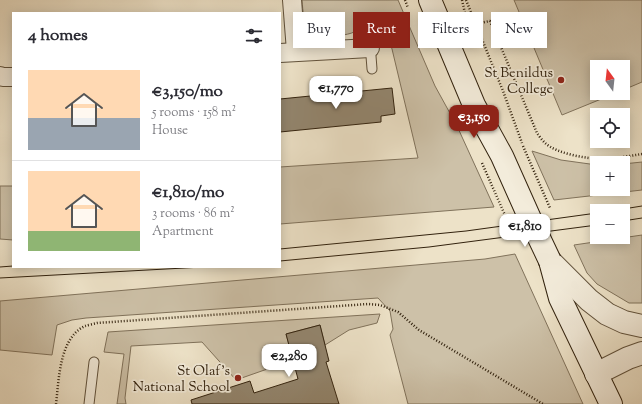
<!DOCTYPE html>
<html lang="en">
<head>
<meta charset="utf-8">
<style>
  :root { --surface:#fff; --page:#f7f7f7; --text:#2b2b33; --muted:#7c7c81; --line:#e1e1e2; --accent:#8f2418 }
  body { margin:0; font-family:"Sorts Mill Goudy",serif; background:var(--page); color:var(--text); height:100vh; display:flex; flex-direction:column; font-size:15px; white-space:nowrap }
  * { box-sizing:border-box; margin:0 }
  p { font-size:13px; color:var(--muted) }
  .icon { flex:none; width:22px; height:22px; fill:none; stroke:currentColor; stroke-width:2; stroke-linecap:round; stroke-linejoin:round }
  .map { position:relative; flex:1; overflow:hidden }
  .details { position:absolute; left:12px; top:12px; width:269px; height:256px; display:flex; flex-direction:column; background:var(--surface); border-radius:0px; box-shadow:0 2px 10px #0003 }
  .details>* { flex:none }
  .banner { position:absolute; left:293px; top:12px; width:289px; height:36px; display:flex; gap:8px }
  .needle { width:26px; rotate:345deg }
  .fabs { position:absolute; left:590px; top:60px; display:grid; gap:8px }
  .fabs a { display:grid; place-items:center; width:40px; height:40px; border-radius:0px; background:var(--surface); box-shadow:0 2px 10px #0003; font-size:20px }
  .price { position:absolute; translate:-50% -34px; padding:0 9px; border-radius:8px; background:#fff; color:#222; font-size:13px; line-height:26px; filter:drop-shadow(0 1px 2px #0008) }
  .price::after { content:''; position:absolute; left:50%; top:24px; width:12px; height:9px; margin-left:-6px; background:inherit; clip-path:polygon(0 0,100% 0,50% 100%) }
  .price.selected { background:var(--accent); color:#fff }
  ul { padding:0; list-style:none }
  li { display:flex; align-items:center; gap:12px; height:100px; padding:0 16px }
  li+li { border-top:1px solid var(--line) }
  li span { display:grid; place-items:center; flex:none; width:112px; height:80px; border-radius:0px; color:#555 }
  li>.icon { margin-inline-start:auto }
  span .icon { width:48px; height:48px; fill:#fffc; stroke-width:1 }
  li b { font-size:17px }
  h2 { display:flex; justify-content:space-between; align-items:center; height:48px; padding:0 16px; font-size:17px }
  .pill { padding:0 14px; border-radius:0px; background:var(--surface); box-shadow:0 2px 10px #0003; font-size:14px; line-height:36px }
  .pill.selected { background:var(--accent); color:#fff }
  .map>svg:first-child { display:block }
  .green { fill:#cdc1a8; stroke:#80725b }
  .building { fill:#93866f; stroke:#32220e }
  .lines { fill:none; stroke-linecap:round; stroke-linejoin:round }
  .service-casing { stroke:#61523c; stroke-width:11 }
  .minor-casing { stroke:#61523c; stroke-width:20 }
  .tertiary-casing { stroke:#61523c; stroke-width:24 }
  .secondary-casing { stroke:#32220e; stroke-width:24 }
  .path { stroke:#32220e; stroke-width:2.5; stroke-dasharray:1 2; stroke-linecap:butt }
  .service { stroke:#f3ecdb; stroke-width:9 }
  .minor { stroke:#f3ecdb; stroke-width:18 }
  .tertiary { stroke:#f3ecdb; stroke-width:22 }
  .secondary { stroke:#f3ecdb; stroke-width:22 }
  .tram { stroke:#32220e; stroke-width:1 }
  .secondary-bridge-casing { stroke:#32220e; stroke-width:24; stroke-linecap:butt }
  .path-bridge { stroke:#32220e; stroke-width:2.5; stroke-dasharray:1 2; stroke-linecap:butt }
  .secondary-bridge { stroke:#f3ecdb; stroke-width:22 }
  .poi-dot { fill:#8f2418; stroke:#f3ecdb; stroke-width:1.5 }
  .labels { text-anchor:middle; stroke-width:3.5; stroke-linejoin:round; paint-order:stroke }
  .poi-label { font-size:14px; fill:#32220e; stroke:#f3ecdb; text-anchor:end }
</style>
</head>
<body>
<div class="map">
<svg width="642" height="404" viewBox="0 0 642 404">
  <rect width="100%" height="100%" fill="#ede2c8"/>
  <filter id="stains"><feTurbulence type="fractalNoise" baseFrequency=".005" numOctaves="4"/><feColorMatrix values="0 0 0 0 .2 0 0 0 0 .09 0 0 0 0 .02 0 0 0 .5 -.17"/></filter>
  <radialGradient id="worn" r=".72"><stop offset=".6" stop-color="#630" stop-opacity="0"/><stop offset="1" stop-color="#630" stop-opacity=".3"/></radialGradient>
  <!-- green -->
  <g class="green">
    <path d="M302,0H398L435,86L457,126L494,207L280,224V167L418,158L392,49L382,20L360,22C359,26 358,30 354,32C349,35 326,38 320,37C318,36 313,34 312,32C303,24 303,11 302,0Z"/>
    <polygon points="514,0 642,0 642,82 623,90 623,67 597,67 597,93 616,93 562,115"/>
    <polygon points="532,151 561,160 597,165 597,189 623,189 623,164 642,162 642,190 554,200"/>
    <polygon points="0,186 13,186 13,240 0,239"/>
    <polygon points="642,235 642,303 629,303 597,284 587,273 574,245"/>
    <polygon points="515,254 583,404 408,404 390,335 393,329 390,311 378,298 86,318 72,320 57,325 52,355 0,350 0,301 485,259"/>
    <polygon points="380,314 377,323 349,330 325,345 320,325 286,334 293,360 236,380 202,342 131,346 125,398 126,404 117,404 124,354 104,352 108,332"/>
  </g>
  <!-- building -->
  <g class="building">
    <polygon points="392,88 395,114 381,116 381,122 280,132 280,99"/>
    <polygon points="320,325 329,361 326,362 339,404 192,404 191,400 250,381 254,393 298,379 286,334"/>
  </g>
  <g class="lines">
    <defs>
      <g id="service">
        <polyline points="369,30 372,69"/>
        <polyline points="89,404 94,362"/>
      </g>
      <g id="minor">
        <polyline points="292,0 296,51"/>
        <polyline points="280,53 370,48"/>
        <polyline points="0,76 3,77 13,77"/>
      </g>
      <g id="tertiary">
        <polyline points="550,261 589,300 607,314 624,322 642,326"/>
        <polyline points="596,374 628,358 642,353"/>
      </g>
      <g id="secondary">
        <polyline points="430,0 474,105 502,156 531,221"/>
        <polyline points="550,261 560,298 611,404"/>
      </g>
    </defs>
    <!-- service casing -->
    <use href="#service" class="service-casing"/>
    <!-- minor casing -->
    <use href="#minor" class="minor-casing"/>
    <!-- tertiary casing -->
    <use href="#tertiary" class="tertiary-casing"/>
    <!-- secondary casing -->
    <use href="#secondary" class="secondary-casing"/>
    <!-- path -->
    <g class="path">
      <polyline points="405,0 408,8"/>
      <polyline points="462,0 469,31"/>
      <polyline points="466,0 503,91 522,143"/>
      <path d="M475,24L490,21L537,133C539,136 542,140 545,143C557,154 588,159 604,159C617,158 630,156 642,154"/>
      <path d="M56,404C59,380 59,338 85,326C88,325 93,324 97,323L368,304L380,305L398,312L419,330L543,404"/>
    </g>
    <!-- service -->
    <use href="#service" class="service"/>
    <!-- minor -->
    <use href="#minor" class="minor"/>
    <!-- tertiary -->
    <use href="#tertiary" class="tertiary"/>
    <!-- secondary -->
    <use href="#secondary" class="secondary"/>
    <!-- tram -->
    <g class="tram">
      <polyline points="611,211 642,206"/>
      <polyline points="623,221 642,218"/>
      <polyline points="280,249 466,231 597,213"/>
      <polyline points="280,261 429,247 597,225"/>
      <polyline points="0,267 13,266"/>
      <polyline points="0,278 203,267"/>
    </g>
    <defs>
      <polyline id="secondary-bridge" points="531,221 550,261"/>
    </defs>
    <!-- secondary-bridge casing -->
    <use href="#secondary-bridge" class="secondary-bridge-casing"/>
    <!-- path-bridge -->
    <g class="path-bridge">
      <polyline points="523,146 550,208"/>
      <polyline points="482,163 508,222"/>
    </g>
    <!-- secondary-bridge -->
    <use href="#secondary-bridge" class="secondary-bridge"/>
  </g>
  <!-- markers -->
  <g class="poi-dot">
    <circle cx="561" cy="80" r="4"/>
    <circle cx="238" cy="378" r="4"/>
  </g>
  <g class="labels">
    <!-- poi labels -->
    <g class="poi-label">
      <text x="553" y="77">St Benildus<tspan x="553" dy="16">College</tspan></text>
      <text x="230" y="375">St Olaf's<tspan x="230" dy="16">National School</tspan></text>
    </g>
  </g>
  <rect width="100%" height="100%" filter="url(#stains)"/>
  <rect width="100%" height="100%" fill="url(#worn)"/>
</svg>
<div class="fabs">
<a><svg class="needle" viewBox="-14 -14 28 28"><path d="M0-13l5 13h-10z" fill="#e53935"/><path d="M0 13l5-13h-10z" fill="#7c7c81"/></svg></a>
<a><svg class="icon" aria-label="locate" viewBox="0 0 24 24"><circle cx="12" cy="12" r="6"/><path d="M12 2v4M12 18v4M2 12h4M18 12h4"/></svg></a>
<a>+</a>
<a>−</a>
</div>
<b class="price" style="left:336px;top:110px">€1,770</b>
<b class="price selected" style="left:474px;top:139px">€3,150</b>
<b class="price" style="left:525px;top:248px">€1,810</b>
<b class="price" style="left:289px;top:378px">€2,280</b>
<div class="banner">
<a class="pill">Buy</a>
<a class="pill selected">Rent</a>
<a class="pill">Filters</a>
<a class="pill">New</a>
</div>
<section class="details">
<h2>4 homes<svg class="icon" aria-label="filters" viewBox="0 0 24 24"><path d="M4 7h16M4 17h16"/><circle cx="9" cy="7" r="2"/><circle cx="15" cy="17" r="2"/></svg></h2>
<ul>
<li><span style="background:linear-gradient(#ffd9b3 60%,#9aa5b1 0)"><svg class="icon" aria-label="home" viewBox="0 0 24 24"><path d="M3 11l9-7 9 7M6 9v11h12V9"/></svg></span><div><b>€3,150/mo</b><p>5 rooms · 158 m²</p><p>House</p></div></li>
<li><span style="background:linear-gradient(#ffd9b3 75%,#8fb573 0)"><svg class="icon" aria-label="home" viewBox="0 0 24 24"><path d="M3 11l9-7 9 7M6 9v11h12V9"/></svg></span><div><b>€1,810/mo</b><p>3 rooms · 86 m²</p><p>Apartment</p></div></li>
</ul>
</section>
</div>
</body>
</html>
